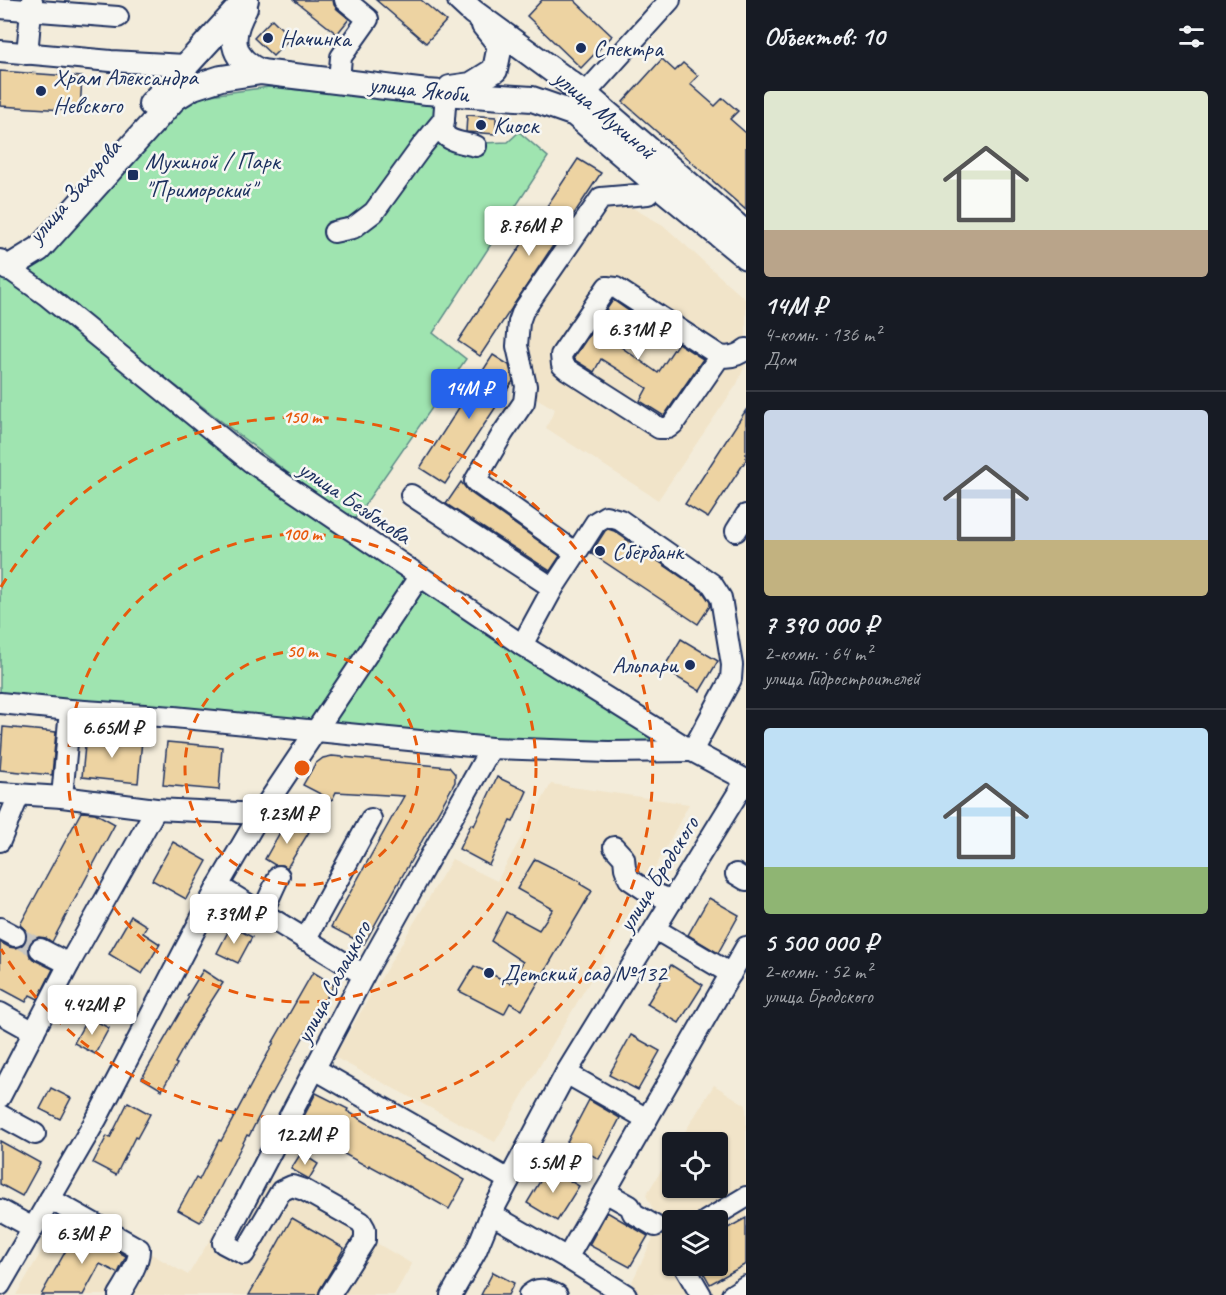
<!DOCTYPE html>
<html lang="ru">
<head>
<meta charset="utf-8">
<style>
  :root { --surface:#171b24; --page:#20242c; --text:#f1f3f6; --muted:#9ea1a6; --line:#363941; --accent:#2563eb }
  body { margin:0; font-family:Caveat,sans-serif; background:var(--page); color:var(--text); height:100vh; display:flex; flex-direction:column; font-size:22px; white-space:nowrap }
  * { box-sizing:border-box; margin:0 }
  p { font-size:20px; color:var(--muted) }
  .icon { flex:none; width:33px; height:33px; fill:none; stroke:currentColor; stroke-width:2; stroke-linecap:round; stroke-linejoin:round }
  .map { position:relative; flex:1; overflow:hidden }
  .panel { display:flex; flex-direction:column; background:var(--surface); width:480px }
  .panel>* { flex:none }
  .buttons { position:absolute; left:662px; top:1132px; display:grid; gap:12px }
  .buttons a { display:grid; place-items:center; width:66px; height:66px; border-radius:6px; background:var(--surface); box-shadow:0 2px 4px #0004; font-size:30px }
  .price { position:absolute; translate:-50% -51px; padding:0 14px; border-radius:6px; background:#fff; color:#222; font-size:20px; line-height:39px; filter:drop-shadow(0 2px 3px #0008) }
  .price::after { content:''; position:absolute; left:50%; top:36px; width:18px; height:14px; margin-left:-9px; background:inherit; clip-path:polygon(0 0,100% 0,50% 100%) }
  .price.current { background:var(--accent); color:#fff }
  ul { padding:0; list-style:none }
  li { display:grid; align-content:center; gap:12px; height:318px; padding:0 18px }
  li+li { border-top:2px solid var(--line) }
  li span { display:grid; place-items:center; height:186px; border-radius:6px; color:#555 }
  li>.icon { margin-inline-start:auto }
  span .icon { width:108px; height:108px; fill:#fffc; stroke-width:1 }
  li b { font-size:26px }
  h2 { display:flex; justify-content:space-between; align-items:center; height:72px; padding:0 18px; font-size:26px }
  main { display:flex; flex:1; min-height:0 }
  .map>svg:first-child { display:block }
  .built { fill:#f1e4c9; fill-rule:evenodd }
  .green { fill:#9fe4b0; stroke:#5d8a87; stroke-width:1.5 }
  .building { fill:#edd3a2; stroke:#1b2f5e; stroke-width:1.5 }
  .lines { fill:none; stroke-linecap:round; stroke-linejoin:round }
  .minor-tunnel { stroke:#c8c6c1; stroke-width:20; stroke-dasharray:20 10; stroke-linecap:butt }
  .minor-casing { stroke:#1b2f5e; stroke-width:24 }
  .major-casing { stroke:#1b2f5e; stroke-width:28 }
  .minor { stroke:#f6f6f2; stroke-width:20 }
  .major { stroke:#f6f6f2; stroke-width:24 }
  .ring { fill:none; stroke:#e8590c; stroke-width:3; stroke-dasharray:10 8 }
  .poi-dot { fill:#1b2f5e; stroke:#f6f6f2; stroke-width:2 }
  .labels { text-anchor:middle; stroke-width:5; stroke-linejoin:round; paint-order:stroke }
  .poi-label { font-size:24px; fill:#1b2f5e; stroke:#f6f6f2; text-anchor:start }
  .street-label { font-size:24px; fill:#1b2f5e; stroke:#f6f6f2 }
  .centre { fill:#e8590c; stroke:#f6f6f2; stroke-width:3 }
  .ring-label { font-size:18px; text-anchor:middle; font-weight:bold; fill:#e8590c; stroke:#f6f6f2; stroke-width:5; stroke-linejoin:round; paint-order:stroke }
</style>
</head>
<body>
<main>
<div class="map">
<svg width="746" height="1295" viewBox="0 0 746 1295">
  <rect width="100%" height="100%" fill="#f3ecda"/>
  <filter id="ink" filterUnits="userSpaceOnUse"><feTurbulence type="fractalNoise" baseFrequency=".0167" numOctaves="2"/><feDisplacementMap in="SourceGraphic" scale="12" xChannelSelector="R" yChannelSelector="G"/><feConvolveMatrix kernelMatrix="1 2 1 2 8 2 1 2 1" color-interpolation-filters="sRGB"/></filter>
  <g filter="url(#ink)">
    <!-- built -->
    <g class="built">
      <polygon points="608,204 629,206 663,225 746,300 746,363 737,384 658,500 546,428 555,409 536,398 526,321"/>
      <polygon points="551,784 689,804 644,889 495,1142 334,1057 452,859 497,881"/>
      <path d="M714,1085L746,1105V1295H632L627,1292L660,1224L646,1195L672,1153V1188H717V1143H678ZM672,1221H717V1266H672Z"/>
      <polygon points="253,1170 412,1264 394,1295 16,1295 68,1206 188,1275"/>
    </g>
    <!-- green -->
    <g class="green">
      <polygon points="269,87 449,105 456,144 508,142 519,132 548,157 433,333 466,359 352,523 27,270 171,110 196,97"/>
      <polygon points="8,268 251,462 692,751 608,752 0,704 0,277"/>
    </g>
    <!-- building -->
    <g class="building">
      <polygon points="294,0 333,0 334,5 337,9 349,19 337,34"/>
      <polygon points="376,0 421,0 446,21 426,43"/>
      <polygon points="542,0 574,0 612,36 581,68 527,16"/>
      <polygon points="272,19 291,38 273,56 254,38"/>
      <polygon points="662,59 675,71 683,63 698,76 690,84 715,106 723,98 738,111 730,119 746,133 746,210 623,102"/>
      <polygon points="0,71 82,77 80,111 0,106"/>
      <polygon points="467,115 496,117 496,134 466,132"/>
      <polygon points="578,159 601,173 480,356 458,341"/>
      <polygon points="613,300 633,314 614,342 658,373 678,343 703,359 664,416 640,401 647,388 601,359 594,372 573,359"/>
      <polygon points="493,355 509,365 513,381 445,484 420,468"/>
      <polygon points="746,410 746,460 708,518 685,504"/>
      <polygon points="461,482 468,491 560,556 550,571 446,504"/>
      <polygon points="608,529 614,531 703,592 710,602 710,606 698,624 591,553 605,531"/>
      <polygon points="681,639 718,661 700,691 663,669"/>
      <polygon points="3,727 56,732 52,775 0,770"/>
      <polygon points="86,735 142,740 138,783 82,777"/>
      <polygon points="167,742 222,747 219,790 163,785"/>
      <polygon points="332,756 449,767 455,774 455,782 364,944 331,927 404,796 336,792 332,800 303,785 315,764 323,758"/>
      <polygon points="497,777 527,791 513,822 510,821 489,865 459,849 471,824 474,826"/>
      <polygon points="81,812 95,813 115,824 52,942 46,938 39,937 33,939 29,944 28,950 30,956 34,960 53,969 38,999 30,995 26,1002 0,988 0,942 9,947 15,948 21,946 25,942 27,935 25,929 20,925"/>
      <polygon points="287,820 309,832 287,868 283,865 275,865 265,859"/>
      <polygon points="173,842 207,861 186,899 152,880"/>
      <polygon points="535,859 581,882 580,884 592,891 522,1010 510,1003 504,1014 459,991 474,966 510,983 523,962 491,941 506,912 539,930 553,909 517,889"/>
      <polygon points="709,898 739,915 718,953 688,935"/>
      <polygon points="131,916 147,926 143,933 160,944 142,974 109,954"/>
      <polygon points="231,926 252,937 238,963 217,953"/>
      <polygon points="671,965 703,985 679,1023 647,1004"/>
      <polygon points="203,970 223,983 196,1025 175,1063 177,1064 162,1090 142,1078 189,997 187,996"/>
      <polygon points="313,972 334,985 310,1025 272,1094 271,1093 249,1136 247,1135 217,1194 200,1222 178,1210 196,1178 199,1180 219,1140 221,1141 274,1042 273,1042"/>
      <polygon points="88,1017 109,1028 95,1054 74,1043"/>
      <polygon points="631,1035 660,1051 638,1090 609,1075"/>
      <polygon points="51,1088 71,1098 60,1119 40,1109"/>
      <polygon points="316,1093 348,1109 347,1111 387,1135 426,1156 425,1157 465,1180 449,1209 409,1186 409,1187 369,1165 368,1167 337,1150 341,1142 301,1122"/>
      <polygon points="589,1100 620,1118 599,1159 567,1142"/>
      <polygon points="128,1102 150,1114 137,1138 135,1137 116,1175 93,1163 107,1136 110,1138"/>
      <polygon points="0,1141 40,1163 22,1196 0,1184"/>
      <polygon points="301,1153 318,1164 309,1179 291,1169"/>
      <polygon points="548,1168 579,1186 557,1221 527,1203"/>
      <polygon points="607,1212 648,1236 630,1267 589,1245"/>
      <polygon points="292,1218 344,1248 334,1266 320,1289 318,1295 249,1295"/>
      <polygon points="746,1218 746,1264 710,1284 700,1266 717,1266 717,1234"/>
      <polygon points="78,1229 126,1256 118,1273 100,1264 83,1295 41,1295"/>
      <polygon points="493,1272 514,1283 508,1295 481,1295"/>
    </g>
    <g class="lines">
      <!-- minor-tunnel -->
      <polyline class="minor-tunnel" points="15,936 40,949"/>
      <defs>
        <g id="minor">
          <polyline points="0,8 118,17"/>
          <polyline points="0,51 111,61 185,65"/>
          <polyline points="27,54 32,0"/>
          <polyline points="339,81 341,57 368,19 345,0"/>
          <polyline points="585,94 670,0"/>
          <path d="M444,119C444,123 443,126 443,129C444,142 466,143 476,146"/>
          <polyline points="334,232 353,228 374,212 422,146 444,119 446,93"/>
          <polyline points="0,260 8,268 46,295 251,462 522,645 692,751 746,780 566,1073 491,1214 476,1251 451,1295"/>
          <path d="M720,356L673,424L668,428H659L568,370L562,365L561,355L607,287L616,288L720,356C730,358 738,356 746,349"/>
          <polyline points="411,495 553,588"/>
          <polyline points="736,531 746,515"/>
          <polyline points="522,645 553,588 576,553 475,481 503,433 524,402 526,386 517,346 519,322 523,311 601,198 648,194 657,184"/>
          <polyline points="0,703 70,710 174,717 491,748 608,752 692,751 731,679 732,665 721,598 712,584 620,520 606,516 596,522 576,553"/>
          <polyline points="0,793 62,797 156,809 260,814"/>
          <polyline points="62,797 70,710"/>
          <polyline points="0,841 19,795"/>
          <polyline points="614,847 624,858 625,868 629,879 644,889 672,901"/>
          <polyline points="736,874 746,880"/>
          <polyline points="218,886 364,975"/>
          <polyline points="262,913 279,876"/>
          <polyline points="0,928 15,936"/>
          <polyline points="655,929 731,974"/>
          <polyline points="305,940 371,819"/>
          <polyline points="40,949 69,964"/>
          <polyline points="0,1013 34,1032"/>
          <polyline points="315,1069 509,1180"/>
          <polyline points="566,1073 647,1119"/>
          <polyline points="0,1097 69,964 156,809"/>
          <polyline points="0,1115 35,1134"/>
          <polyline points="605,1192 630,1206 633,1213 655,1226"/>
          <path d="M50,1199L139,1249C140,1262 126,1284 119,1295"/>
          <polyline points="0,1210 33,1228"/>
          <polyline points="491,1214 567,1258 626,1295"/>
          <polyline points="706,1221 746,1197"/>
          <polyline points="567,1258 746,947"/>
          <polyline points="684,1266 701,1295"/>
          <polyline points="0,1285 97,1118 218,886 260,814 419,577"/>
          <polyline points="330,1295 365,1240 365,1229 361,1222 304,1190 292,1186 281,1191 244,1254 223,1243 364,975 491,748"/>
          <path d="M529,1295C539,1286 546,1290 557,1295"/>
          <polyline points="732,1295 746,1286"/>
        </g>
        <g id="major">
          <polyline points="460,0 473,12 585,94 746,234"/>
          <path d="M245,8C229,36 229,58 261,72"/>
          <polyline points="450,88 471,85 495,70 500,45 484,25"/>
          <polyline points="151,104 246,0"/>
          <polyline points="8,268 39,249 175,98 193,87 221,78 261,72 427,92 532,99 575,114 657,184 746,257"/>
        </g>
      </defs>
      <!-- minor casing -->
      <use href="#minor" class="minor-casing"/>
      <!-- major casing -->
      <use href="#major" class="major-casing"/>
      <!-- minor -->
      <use href="#minor" class="minor"/>
      <!-- major -->
      <use href="#major" class="major"/>
    </g>
  </g>
  <!-- distance rings -->
  <g class="ring">
    <circle cx="302" cy="768" r="117"/>
    <circle cx="302" cy="768" r="234"/>
    <path d="M1 587A351 351 0 1 1 1 949"/>
  </g>
  <!-- markers -->
  <g class="poi-dot">
    <circle cx="268" cy="38" r="6"/>
    <circle cx="581" cy="48" r="6"/>
    <circle cx="41" cy="91" r="6"/>
    <circle cx="481" cy="125" r="6"/>
    <rect x="127" y="169" width="12" height="12" rx="3"/>
    <circle cx="600" cy="551" r="6"/>
    <circle cx="690" cy="665" r="6"/>
    <circle cx="489" cy="973" r="6"/>
  </g>
  <g class="labels">
    <!-- poi labels -->
    <g class="poi-label">
      <text x="280" y="46">Начинка</text>
      <text x="593" y="56">Спектра</text>
      <text x="53" y="85">Храм Александра<tspan x="53" dy="28">Невского</tspan></text>
      <text x="493" y="133">Киоск</text>
      <text x="145" y="169">Мухиной / Парк<tspan x="145" dy="28">"Приморский"</tspan></text>
      <text x="612" y="559">Сбербанк</text>
      <text x="678" y="673" text-anchor="end">Альпари</text>
      <text x="501" y="981">Детский сад №132</text>
    </g>
    <!-- street labels -->
    <g class="street-label">
      <text transform="translate(419 89) rotate(6)" y="8">улица Якоби</text>
      <text transform="translate(605 114) rotate(40)" y="8">улица Мухиной</text>
      <text transform="translate(74 191) rotate(-49)" y="8">улица Захарова</text>
      <text transform="translate(355 502) rotate(34)" y="8">улица Безбокова</text>
      <text transform="translate(658 874) rotate(-58)" y="8">улица Бродского</text>
      <text transform="translate(333 982) rotate(-62)" y="8">улица Салацкого</text>
    </g>
  </g>
  <circle cx="302" cy="768" r="9" class="centre"/>
  <g class="ring-label">
    <text x="302" y="423">150 m</text>
    <text x="302" y="540">100 m</text>
    <text x="302" y="657">50 m</text>
  </g>
</svg>
<div class="buttons">
<a><svg class="icon" aria-label="locate" viewBox="0 0 24 24"><circle cx="12" cy="12" r="6"/><path d="M12 2v4M12 18v4M2 12h4M18 12h4"/></svg></a>
<a><svg class="icon" aria-label="layers" viewBox="0 0 24 24"><path d="M12 4l9 5-9 5-9-5zM3 14l9 5 9-5"/></svg></a>
</div>
<b class="price" style="left:529px;top:257px">8.76M ₽</b>
<b class="price" style="left:638px;top:361px">6.31M ₽</b>
<b class="price current" style="left:469px;top:420px">14M ₽</b>
<b class="price" style="left:112px;top:759px">6.65M ₽</b>
<b class="price" style="left:287px;top:845px">9.23M ₽</b>
<b class="price" style="left:234px;top:945px">7.39M ₽</b>
<b class="price" style="left:92px;top:1036px">4.42M ₽</b>
<b class="price" style="left:305px;top:1166px">12.2M ₽</b>
<b class="price" style="left:553px;top:1194px">5.5M ₽</b>
<b class="price" style="left:82px;top:1265px">6.3M ₽</b>
</div>
<section class="panel">
<h2>Объектов: 10<svg class="icon" aria-label="filters" viewBox="0 0 24 24"><path d="M4 7h16M4 17h16"/><circle cx="9" cy="7" r="2"/><circle cx="15" cy="17" r="2"/></svg></h2>
<ul>
<li><span style="background:linear-gradient(#dfe7d0 75%,#b9a48a 0)"><svg class="icon" aria-label="home" viewBox="0 0 24 24"><path d="M3 11l9-7 9 7M6 9v11h12V9"/></svg></span><div><b>14M ₽</b><p>4-комн. · 136 m²</p><p>Дом</p></div></li>
<li><span style="background:linear-gradient(#c9d6e8 70%,#c2b280 0)"><svg class="icon" aria-label="home" viewBox="0 0 24 24"><path d="M3 11l9-7 9 7M6 9v11h12V9"/></svg></span><div><b>7 390 000 ₽</b><p>2-комн. · 64 m²</p><p>улица Гидростроителей</p></div></li>
<li><span style="background:linear-gradient(#bfe0f5 75%,#8fb573 0)"><svg class="icon" aria-label="home" viewBox="0 0 24 24"><path d="M3 11l9-7 9 7M6 9v11h12V9"/></svg></span><div><b>5 500 000 ₽</b><p>2-комн. · 52 m²</p><p>улица Бродского</p></div></li>
</ul>
</section>
</main>
</body>
</html>
